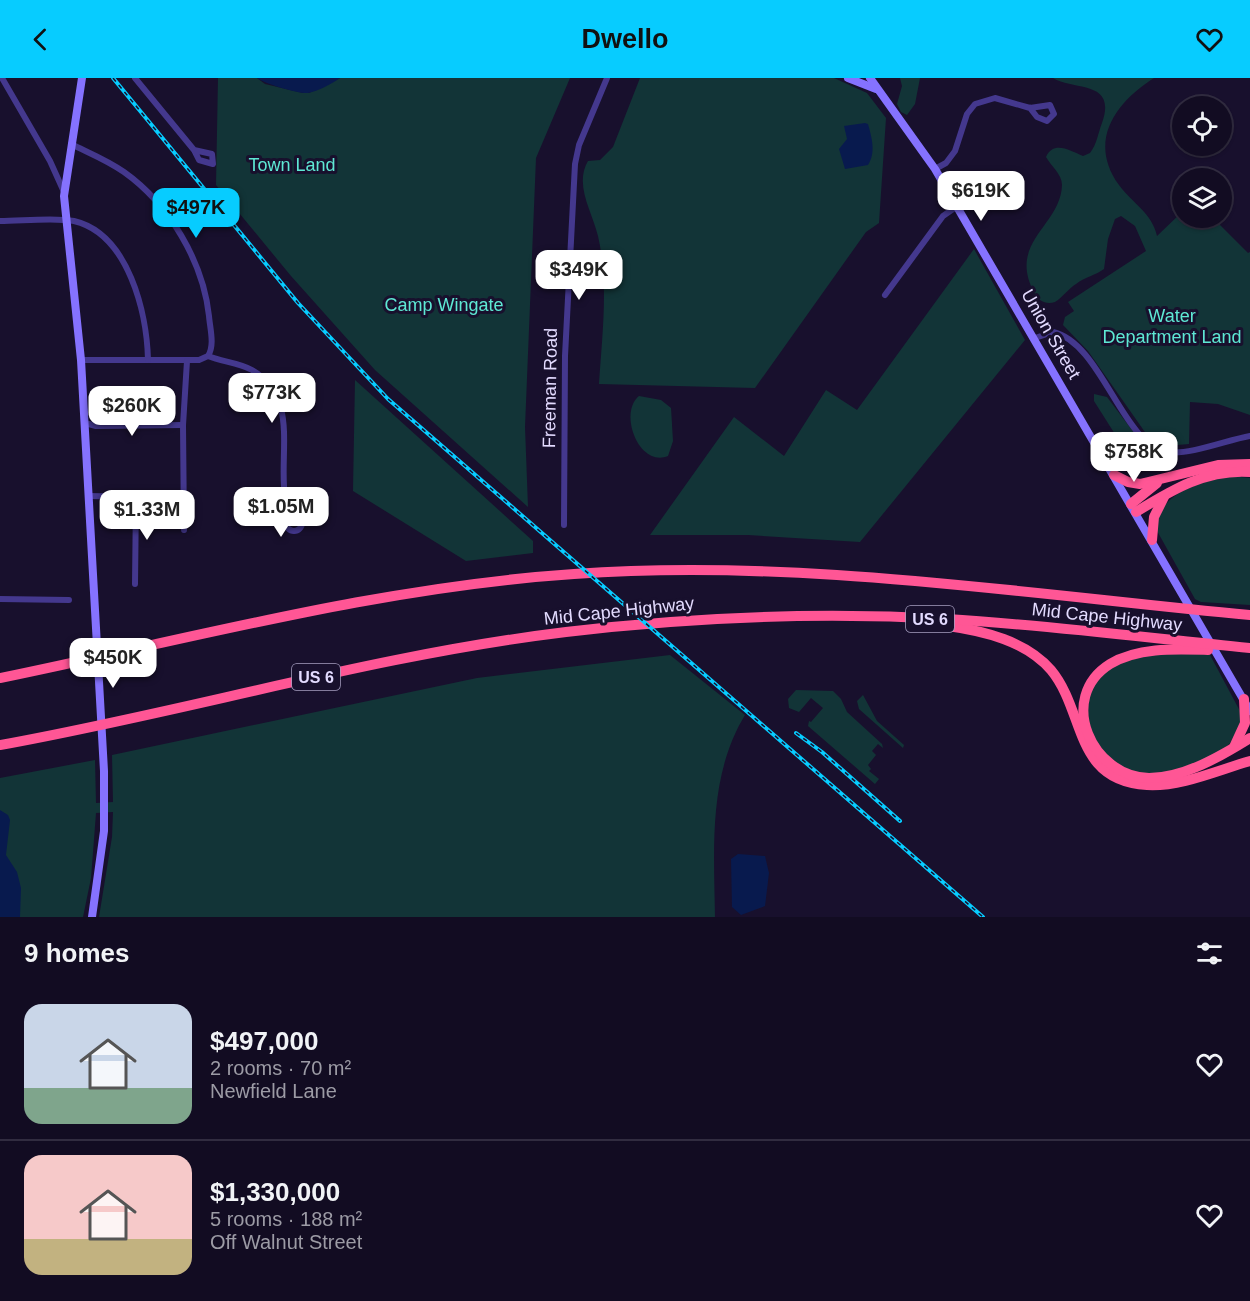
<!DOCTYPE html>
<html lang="en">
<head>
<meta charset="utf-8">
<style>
  :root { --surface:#120c22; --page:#1b152a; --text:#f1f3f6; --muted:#9c9ba5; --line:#312c40; --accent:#07ccff }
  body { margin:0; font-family:Arial,sans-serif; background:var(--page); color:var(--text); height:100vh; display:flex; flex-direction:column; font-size:22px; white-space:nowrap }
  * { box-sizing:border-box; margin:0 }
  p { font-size:20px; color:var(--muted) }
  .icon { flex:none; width:33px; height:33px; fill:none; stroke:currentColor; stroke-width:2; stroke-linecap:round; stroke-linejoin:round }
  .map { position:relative; height:839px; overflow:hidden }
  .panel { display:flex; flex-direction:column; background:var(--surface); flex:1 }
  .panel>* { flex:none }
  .fabs { position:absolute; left:1172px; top:18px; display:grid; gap:12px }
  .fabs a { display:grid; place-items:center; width:60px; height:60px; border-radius:50%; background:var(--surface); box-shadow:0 2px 4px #0004,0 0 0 2px var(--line); font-size:30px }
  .price { position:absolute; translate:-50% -51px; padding:0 14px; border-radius:12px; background:#fff; color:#222; font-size:20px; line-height:39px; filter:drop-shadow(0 2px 3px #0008) }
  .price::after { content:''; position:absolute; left:50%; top:36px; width:18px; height:14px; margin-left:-9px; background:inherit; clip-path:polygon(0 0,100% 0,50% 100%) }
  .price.active { background:var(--accent); color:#111 }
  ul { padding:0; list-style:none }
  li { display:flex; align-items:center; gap:18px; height:150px; padding:0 24px }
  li+li { border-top:2px solid var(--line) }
  li span { display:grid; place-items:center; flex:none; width:168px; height:120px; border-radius:18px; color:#555 }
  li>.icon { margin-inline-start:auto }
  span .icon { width:72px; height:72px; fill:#fffc; stroke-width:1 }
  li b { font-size:26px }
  h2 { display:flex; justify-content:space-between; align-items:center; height:72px; padding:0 24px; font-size:26px }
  header { display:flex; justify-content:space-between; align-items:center; height:78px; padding:0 24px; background:var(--accent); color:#111; font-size:27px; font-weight:600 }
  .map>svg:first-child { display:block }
  .green { fill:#123437 }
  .water { fill:#081a4e }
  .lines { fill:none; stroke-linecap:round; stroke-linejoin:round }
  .street { stroke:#44388e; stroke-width:6 }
  .secondary { stroke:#8572ff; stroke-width:8 }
  .highway { stroke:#ff5695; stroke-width:10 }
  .rail-casing { stroke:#07ccff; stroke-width:4 }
  .rail { stroke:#18102d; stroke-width:1.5; stroke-dasharray:4.5; stroke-linecap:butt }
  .labels { text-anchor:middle; stroke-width:6; stroke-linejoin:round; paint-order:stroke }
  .shield { fill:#18102d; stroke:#a69ec0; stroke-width:1.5 }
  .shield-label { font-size:16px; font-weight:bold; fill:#e3dbff }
  .park-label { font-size:18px; fill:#5ee8d4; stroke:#18102d }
  .street-label { font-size:18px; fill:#e3dbff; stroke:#18102d }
</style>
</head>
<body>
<header><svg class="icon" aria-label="back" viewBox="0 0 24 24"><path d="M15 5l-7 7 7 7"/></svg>Dwello<svg class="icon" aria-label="heart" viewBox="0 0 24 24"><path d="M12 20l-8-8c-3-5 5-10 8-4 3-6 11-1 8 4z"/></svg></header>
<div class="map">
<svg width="1250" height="839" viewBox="0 0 1250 839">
  <rect width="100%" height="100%" fill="#18102d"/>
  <!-- green -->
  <g class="green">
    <polygon points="218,0 257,0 265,6 303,15 309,15 340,0 570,0 536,80 525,349 528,429 375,292 291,198 216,107"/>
    <path d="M640,0H834L867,15L886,40L879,145L866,154L755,310L599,306C602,258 609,205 598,158C592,133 574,107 588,83L600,82L613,69Z"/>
    <polygon points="900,0 920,0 915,26 907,37 901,34 897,26 902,8"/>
    <path d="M1053,0H1154C1116,24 1087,63 1119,107C1133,126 1152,135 1157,158L1182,134V140H1213L1248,175L1250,174V337L1218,326L1190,324L1189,366L1166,368L1147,357L1088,273L1063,247L1065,239L1074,233L1068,224L1146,173L1135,148L1121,138L1115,141L1108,161L1104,191C1096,197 1085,199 1076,206C1069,210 1062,220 1055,224C1046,227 1039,223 1035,216C1006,164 1061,148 1062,107C1062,96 1051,88 1046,79C1054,62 1070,73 1083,78L1090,75C1097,66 1098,55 1102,45C1117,2 1075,13 1053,0Z"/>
    <polygon points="974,171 1025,262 860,464 748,457 650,457 734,339 784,378 826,312 857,332"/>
    <polygon points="355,302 533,463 533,475 466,483 353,413"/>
    <polygon points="1094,316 1107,319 1135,356 1144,380 1139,387 1132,383 1094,323"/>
    <path d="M639,318L661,322L671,330L673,363L668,378C639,390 618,335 639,318Z"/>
    <path d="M1229,398L1250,400V527L1201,524L1195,521L1156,451C1160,413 1198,406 1229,398Z"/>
    <path d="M1209,575L1241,635C1242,660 1226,672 1205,681C1184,689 1162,699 1138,695C1090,687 1066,613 1114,588C1142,573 1179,576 1209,575Z"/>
    <path d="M670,577L745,637C708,698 714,771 715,839H99L112,759L113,734L96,735L91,800L83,839H0V700L95,682L96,725L113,724L112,677L477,600Z"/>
    <polygon points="796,612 833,613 841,621 847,634 882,666 883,670 878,666 872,673 876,677 868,687 871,691 869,693 879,701 875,706 808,648 809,643 811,644 823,630 811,620 799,634 789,630 788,621"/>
    <polygon points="863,617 877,643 904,667 903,670 859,631 857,623"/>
  </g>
  <!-- water -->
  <g class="water">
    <path d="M257,0H340C332,6 318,13 308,15C299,16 265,6 257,0Z"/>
    <path d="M865,45L868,46C872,60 876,75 868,87L845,91L839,71L847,61L844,48Z"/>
    <polygon points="0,732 8,737 10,742 6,777 17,794 21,810 20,839 0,839"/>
    <polygon points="738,776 765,778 769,795 765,828 741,837 732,829 731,781"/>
  </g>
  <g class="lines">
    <!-- street -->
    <g class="street">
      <polyline points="2,0 50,83 64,114"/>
      <polyline points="135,0 194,72 199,82 213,86 212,76 194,72"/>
      <path d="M71,66C89,75 107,82 124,94C169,126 203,183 209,238C210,251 215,267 208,278L199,282H81"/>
      <polyline points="935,91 946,85 955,73 967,36 975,26 995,20 1030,30 1050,27 1054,36 1047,43 1037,39 1030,30"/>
      <path d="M0,143C21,143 55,139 74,143C129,156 147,236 148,282"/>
      <polyline points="885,217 943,138 956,129"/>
      <path d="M1035,260L1053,254C1102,265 1123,369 1168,374C1191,377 1227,362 1250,358"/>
      <path d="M208,278C222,284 238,284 252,292C306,323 271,391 290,437"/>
      <polyline points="85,345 96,348 183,347"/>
      <polyline points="89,418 184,420"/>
      <circle cx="294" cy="445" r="8"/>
      <polyline points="564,447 565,278 575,86 579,67 607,0"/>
      <polyline points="184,452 183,347 187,283"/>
      <polyline points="135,506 136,420"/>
      <polyline points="0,521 69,522"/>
    </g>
    <!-- secondary -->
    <g class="secondary">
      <polyline points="82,0 64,118 81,282 104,693 104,753 92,839"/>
      <polyline points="848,0 876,11"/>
      <polyline points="870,0 935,91 1250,633"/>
    </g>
    <!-- highway -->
    <g class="highway">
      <polyline points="1114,397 1128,404 1140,406 1218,387 1250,386"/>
      <polyline points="1131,426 1157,405"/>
      <path d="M1136,434C1172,412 1206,391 1250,394"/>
      <polyline points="1152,462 1154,439 1164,419"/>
      <path d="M948,548C984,553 1026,563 1051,592C1086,634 1073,703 1147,707C1181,709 1218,692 1250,683"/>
      <path d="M1208,572C1176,571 1138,569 1110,586C1056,620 1092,699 1149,700C1184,700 1221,678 1250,660"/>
      <path d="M0,600C190,561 379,509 574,496C800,480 1025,516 1250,537"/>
      <path d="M0,667C189,633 375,577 566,554C692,539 820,534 947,541C1048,547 1149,560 1250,570"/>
      <polyline points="1234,669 1245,645 1244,621"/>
    </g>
    <defs>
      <g id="rail">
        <polyline points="113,0 298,225 388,321 983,839"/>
        <polyline points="796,655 822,674 900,743"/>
      </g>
    </defs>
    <!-- rail casing -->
    <use href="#rail" class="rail-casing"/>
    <!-- rail -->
    <use href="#rail" class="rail"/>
  </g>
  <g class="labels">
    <!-- shield labels -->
    <g class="shield">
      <rect x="906" y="528" width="48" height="26" rx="4.5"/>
      <rect x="292" y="586" width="48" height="26" rx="4.5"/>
    </g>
    <g class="shield-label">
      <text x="930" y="547">US 6</text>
      <text x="316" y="605">US 6</text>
    </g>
    <!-- park labels -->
    <g class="park-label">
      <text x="292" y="93">Town Land</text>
      <text x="444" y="233">Camp Wingate</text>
      <text x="1172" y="244">Water<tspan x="1172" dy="21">Department Land</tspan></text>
    </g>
    <!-- street labels -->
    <g class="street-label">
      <text transform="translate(1051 256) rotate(60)" y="6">Union Street</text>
      <text transform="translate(550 310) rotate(-89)" y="6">Freeman Road</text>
      <text transform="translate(619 533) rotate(-6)" y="6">Mid Cape Highway</text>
      <text transform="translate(1107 539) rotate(6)" y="6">Mid Cape Highway</text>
    </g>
  </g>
</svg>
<div class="fabs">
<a><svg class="icon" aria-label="locate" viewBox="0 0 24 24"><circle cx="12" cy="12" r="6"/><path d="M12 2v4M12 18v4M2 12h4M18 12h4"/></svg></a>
<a><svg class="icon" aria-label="layers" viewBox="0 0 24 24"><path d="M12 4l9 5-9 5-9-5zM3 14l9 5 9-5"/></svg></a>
</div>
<b class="price" style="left:981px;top:144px">$619K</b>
<b class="price active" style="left:196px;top:161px">$497K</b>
<b class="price" style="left:579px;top:223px">$349K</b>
<b class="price" style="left:272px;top:346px">$773K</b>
<b class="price" style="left:132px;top:359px">$260K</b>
<b class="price" style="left:1134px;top:405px">$758K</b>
<b class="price" style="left:281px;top:460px">$1.05M</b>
<b class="price" style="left:147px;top:463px">$1.33M</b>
<b class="price" style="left:113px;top:611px">$450K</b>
</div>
<section class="panel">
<h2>9 homes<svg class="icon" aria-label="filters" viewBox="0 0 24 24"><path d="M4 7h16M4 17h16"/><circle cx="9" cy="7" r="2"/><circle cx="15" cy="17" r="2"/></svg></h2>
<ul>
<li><span style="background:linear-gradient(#c9d6e8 70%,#7fa58c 0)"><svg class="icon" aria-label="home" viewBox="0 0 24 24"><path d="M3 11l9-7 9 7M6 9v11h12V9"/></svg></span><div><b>$497,000</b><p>2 rooms · 70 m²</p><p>Newfield Lane</p></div><svg class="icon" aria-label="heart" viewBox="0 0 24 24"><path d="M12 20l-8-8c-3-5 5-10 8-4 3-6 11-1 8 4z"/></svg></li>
<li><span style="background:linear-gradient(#f6c9c9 70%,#c2b280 0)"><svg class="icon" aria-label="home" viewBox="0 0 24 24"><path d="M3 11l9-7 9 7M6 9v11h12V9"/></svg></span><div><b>$1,330,000</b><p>5 rooms · 188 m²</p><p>Off Walnut Street</p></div><svg class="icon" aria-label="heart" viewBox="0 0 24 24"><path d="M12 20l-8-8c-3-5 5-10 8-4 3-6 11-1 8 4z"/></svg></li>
</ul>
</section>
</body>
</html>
